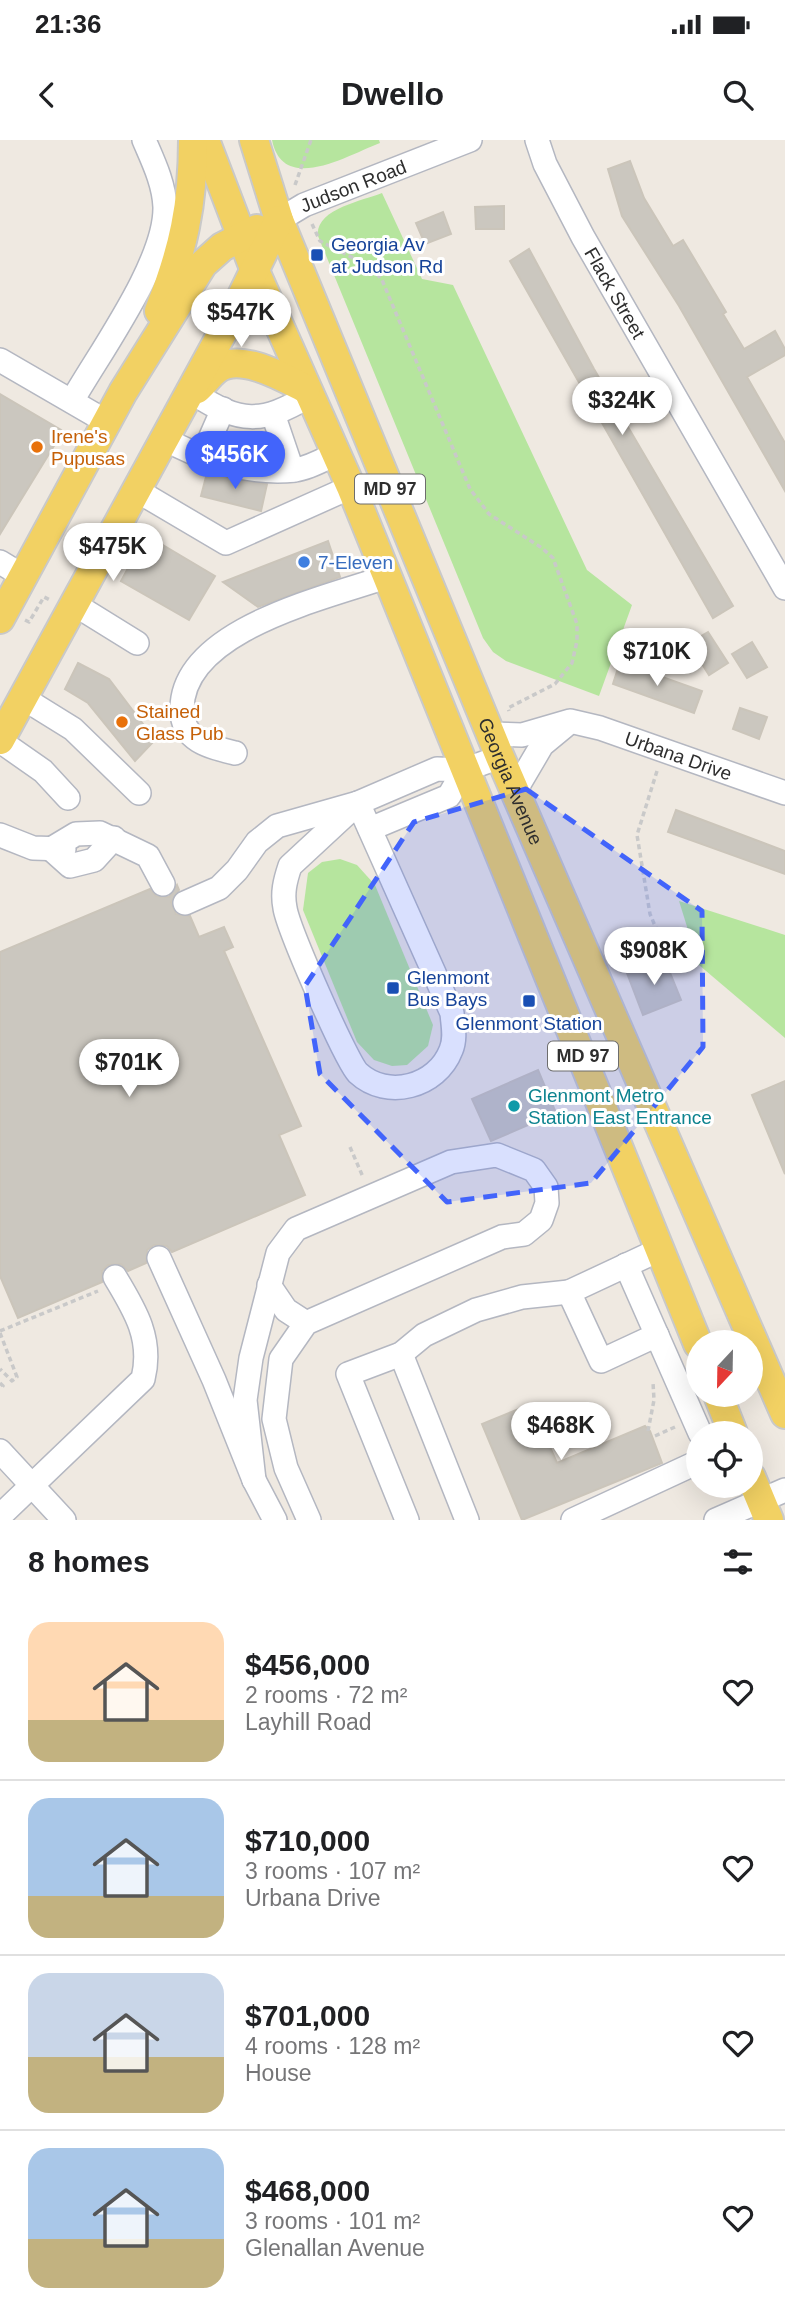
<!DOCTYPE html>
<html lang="en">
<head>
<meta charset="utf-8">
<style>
  :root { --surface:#fff; --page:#f2f2f2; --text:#202124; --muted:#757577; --line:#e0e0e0; --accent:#4264fb }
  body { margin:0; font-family:Arial,sans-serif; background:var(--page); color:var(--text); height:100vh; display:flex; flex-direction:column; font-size:26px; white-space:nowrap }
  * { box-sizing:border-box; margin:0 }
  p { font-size:23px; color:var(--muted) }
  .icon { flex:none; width:38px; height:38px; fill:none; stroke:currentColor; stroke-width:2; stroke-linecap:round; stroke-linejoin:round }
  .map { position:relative; height:1380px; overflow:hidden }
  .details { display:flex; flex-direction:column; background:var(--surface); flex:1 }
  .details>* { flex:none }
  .needle { width:46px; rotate:202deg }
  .fabs { position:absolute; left:686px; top:1190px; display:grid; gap:14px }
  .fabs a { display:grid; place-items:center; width:77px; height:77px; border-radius:50%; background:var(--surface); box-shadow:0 7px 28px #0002; font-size:35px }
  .price { position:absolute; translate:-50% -60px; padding:0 16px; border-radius:24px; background:#fff; color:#222; font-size:23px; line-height:46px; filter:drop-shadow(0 2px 4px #0008) }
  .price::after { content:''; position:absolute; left:50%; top:42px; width:21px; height:16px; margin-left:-10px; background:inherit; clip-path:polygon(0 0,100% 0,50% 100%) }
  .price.active { background:var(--accent); color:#fff }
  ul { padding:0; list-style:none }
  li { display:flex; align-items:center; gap:21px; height:175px; padding:0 28px }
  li+li { border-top:2px solid var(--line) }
  li span { display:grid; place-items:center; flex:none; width:196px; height:140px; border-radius:21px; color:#555 }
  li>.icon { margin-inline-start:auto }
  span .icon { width:84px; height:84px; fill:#fffc; stroke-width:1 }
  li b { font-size:30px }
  h2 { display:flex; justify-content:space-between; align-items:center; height:84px; padding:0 28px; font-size:30px }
  .status { display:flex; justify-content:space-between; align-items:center; height:49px; padding:0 35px; background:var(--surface); direction:ltr }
  .status svg { height:19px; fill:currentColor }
  header { display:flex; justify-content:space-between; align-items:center; height:91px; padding:0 28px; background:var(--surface); font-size:32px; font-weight:600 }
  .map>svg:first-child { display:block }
  .green { fill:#b6e59e }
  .building { fill:#cbc7bf; stroke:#cbc5ba; stroke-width:2 }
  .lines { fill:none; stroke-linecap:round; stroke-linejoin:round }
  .minor-casing { stroke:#b4b7c1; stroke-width:26 }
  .major-casing { stroke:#c9c9c9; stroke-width:32 }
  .path { stroke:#c9c9c9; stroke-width:3.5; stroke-dasharray:5 3.5; stroke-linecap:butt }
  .minor { stroke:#fff; stroke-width:23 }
  .major { stroke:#f2d163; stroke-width:28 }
  .marked { fill:#4264fb; fill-opacity:0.2; stroke:#4264fb; stroke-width:5; stroke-dasharray:14 9; stroke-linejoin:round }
  .transit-dot { fill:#1a4fb4; stroke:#fff; stroke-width:2.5 }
  .food-dot { fill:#e8710a; stroke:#fff; stroke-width:2.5 }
  .shop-dot { fill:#3f7fe0; stroke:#fff; stroke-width:2.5 }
  .culture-dot { fill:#0f9aa8; stroke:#fff; stroke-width:2.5 }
  .labels { text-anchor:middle; stroke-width:6; stroke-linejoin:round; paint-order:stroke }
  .shield { fill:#fff; stroke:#6d6d6d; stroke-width:2 }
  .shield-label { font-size:18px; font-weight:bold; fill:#2e2e2e }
  .street-label { font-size:19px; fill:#2e2e2e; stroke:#fff }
  .transit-label { font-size:19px; fill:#164399; stroke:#fff; text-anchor:start }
  .food-label { font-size:19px; fill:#c56008; stroke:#fff; text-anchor:start }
  .shop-label { font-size:19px; fill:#366cbe; stroke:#fff; text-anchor:start }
  .culture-label { font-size:19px; fill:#0d838f; stroke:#fff; text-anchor:start }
</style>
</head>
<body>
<div class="status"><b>21:36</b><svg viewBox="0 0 49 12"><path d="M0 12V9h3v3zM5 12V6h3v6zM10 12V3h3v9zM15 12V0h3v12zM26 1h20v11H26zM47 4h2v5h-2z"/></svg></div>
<header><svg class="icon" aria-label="back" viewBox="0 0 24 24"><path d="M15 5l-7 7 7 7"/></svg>Dwello<svg class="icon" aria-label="search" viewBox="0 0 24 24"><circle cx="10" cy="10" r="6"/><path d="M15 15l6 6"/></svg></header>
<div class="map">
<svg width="785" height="1380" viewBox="0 0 785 1380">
  <rect width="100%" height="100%" fill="#efe9e1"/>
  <!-- green -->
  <g class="green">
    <path d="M272,0H379L380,3C348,15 283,55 272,0Z"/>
    <path d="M382,53L422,139L453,145L587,430L632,465L599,556L506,521L493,512L483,498L318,96C315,69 362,61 382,53Z"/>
    <polygon points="340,719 357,725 375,745 433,885 428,906 407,925 392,926 374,920 357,902 303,770 308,733 322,722"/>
    <polygon points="679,761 785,795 785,898 699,825"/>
  </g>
  <!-- building -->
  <g class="building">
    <polygon points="630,21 644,58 673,106 683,100 726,172 723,174 744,209 775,191 785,209 785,215 747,237 785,303 785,351 679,166 622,76 608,29"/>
    <polygon points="504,66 504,89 476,89 475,67"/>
    <polygon points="443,72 451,94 425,104 416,83"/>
    <polygon points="529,109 594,229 733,466 713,478 510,121"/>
    <polygon points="0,254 63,291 0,394"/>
    <polygon points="207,333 267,344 261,371 201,356"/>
    <polygon points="146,395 215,436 189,480 121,441"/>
    <polygon points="328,401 340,437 258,467 223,442"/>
    <polygon points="708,492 728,523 709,535 689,503"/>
    <polygon points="752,502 767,527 747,538 732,514"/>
    <polygon points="620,522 702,551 694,573 613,544"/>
    <polygon points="78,523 109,539 155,600 135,621 88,563 65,549"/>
    <polygon points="740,568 767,577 759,599 733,589"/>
    <polygon points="676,670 785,711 785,734 668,692"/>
    <polygon points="177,745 179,750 171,762 176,774 190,776 199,797 224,787 233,807 224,811 301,986 279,995 305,1055 172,1112 167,1106 154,1105 147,1110 146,1123 128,1131 121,1124 108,1125 102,1131 102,1142 18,1178 0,1136 0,812 150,749 156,756 169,757"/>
    <polygon points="664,818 681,860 643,875 627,833"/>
    <polygon points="538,930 556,973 491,1001 472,959"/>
    <polygon points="785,941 785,1034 752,955"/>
    <polygon points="531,1264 557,1323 645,1286 650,1291 662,1323 522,1380 482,1284"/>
  </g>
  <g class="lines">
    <defs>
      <g id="minor">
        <path id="s1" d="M537,0L545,24L583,97L785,448"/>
        <path id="s2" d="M279,80L304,65L470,0"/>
        <polyline points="0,220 107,282"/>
        <path d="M193,253C241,284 261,284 309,256"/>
        <path d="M72,261C100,212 166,122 165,67C164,43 153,21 144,0"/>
        <polyline points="273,274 292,330"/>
        <path d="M164,298C200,320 252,335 295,330C309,328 323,320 335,314"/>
        <polyline points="202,317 223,269"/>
        <polyline points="136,350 226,403 351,347"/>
        <polyline points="0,422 23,436"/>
        <polyline points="74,464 137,503"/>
        <polyline points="23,558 73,589 139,653"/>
        <path id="s3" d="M490,594L522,595L570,581L600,588L785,653"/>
        <polyline points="0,601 43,631 68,658"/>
        <path d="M235,613C210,607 182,601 182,570C181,490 325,458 386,437"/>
        <polyline points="515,651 542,605 565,586"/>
        <path d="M358,663L452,873C453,886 456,898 451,910C437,947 387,960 358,933C346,921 288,788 285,768C282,753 285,741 290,726Z"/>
        <polyline points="370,689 449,656 464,630"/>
        <polyline points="0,695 33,708 64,709"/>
        <polyline points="51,709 76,694 100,693 148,716 163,744"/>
        <polyline points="51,709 70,726 94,720 114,698"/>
        <polyline points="185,763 219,748 237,730 257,702 277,686 358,663 437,629 464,630 500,617"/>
        <polyline points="159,1118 214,1240 254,1340 275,1380"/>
        <polyline points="626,1125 700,1293"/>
        <polyline points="269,1145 286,1170 306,1183"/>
        <polyline points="657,1195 601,1221 569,1152 661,1109"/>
        <polyline points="401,1214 467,1380"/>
        <polyline points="0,1311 64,1380"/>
        <polyline points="254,1340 245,1260 251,1218 278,1113 296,1089 451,1022 497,1015 534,1030 546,1047 547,1063 541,1080 524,1094 502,1097 306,1183 281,1219 274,1279 286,1328 309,1380"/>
        <path d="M0,1376L143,1239C153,1199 135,1170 115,1137"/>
        <polyline points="407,1380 348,1234 401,1214 424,1195 476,1170 522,1157 569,1152"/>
        <polyline points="573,1380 698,1322"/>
        <polyline points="716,1380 785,1350"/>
      </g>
      <g id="major">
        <polyline points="205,0 255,131 351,347 698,1204"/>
        <path id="s4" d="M254,0L279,80L500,617L785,1274"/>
        <path d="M159,171C183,111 193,64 193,0"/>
        <path d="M197,249C204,243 210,234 217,229C241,212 284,238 306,249"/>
        <polyline points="0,479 123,252 203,124 222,107 257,89"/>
        <polyline points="0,600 237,166 279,80"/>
        <polyline points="718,1255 733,1293"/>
        <polyline points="751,1337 769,1380"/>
      </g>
    </defs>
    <!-- minor casing -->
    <use href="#minor" class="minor-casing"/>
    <!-- major casing -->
    <use href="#major" class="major-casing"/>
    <!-- path -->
    <g class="path">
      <polyline points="295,45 311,0"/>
      <polyline points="312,84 320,101 371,127 382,140 470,349 489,374 542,408 553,418 577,484 577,501 572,523 555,544 508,568 509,571"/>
      <polyline points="25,480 29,482 44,457 50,460"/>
      <polyline points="657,631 637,695 650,774 667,814"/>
      <polyline points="350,1007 363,1037"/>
      <polyline points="0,1191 98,1151"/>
      <polyline points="0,1193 17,1237 12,1241 0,1229"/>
      <polyline points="0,1243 3,1246 0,1249"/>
      <polyline points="648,1291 654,1260 653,1242"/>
      <polyline points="655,1296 675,1287"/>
    </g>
    <!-- minor -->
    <use href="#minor" class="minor"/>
    <!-- major -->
    <use href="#major" class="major"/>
  </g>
  <!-- marked area -->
  <path class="marked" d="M526,649L702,771L703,907L591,1043L447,1062L320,934L305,846L414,682Z"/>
  <!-- markers -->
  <g class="transit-dot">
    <rect x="310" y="108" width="14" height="14" rx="3.5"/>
    <rect x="386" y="841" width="14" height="14" rx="3.5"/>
    <rect x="522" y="854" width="14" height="14" rx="3.5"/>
  </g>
  <g class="food-dot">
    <circle cx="37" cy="307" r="7"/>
    <circle cx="122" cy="582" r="7"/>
  </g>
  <circle class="shop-dot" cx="304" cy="422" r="7"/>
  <circle class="culture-dot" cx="514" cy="966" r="7"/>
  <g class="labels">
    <!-- shield labels -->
    <g class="shield">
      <rect x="355" y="334.5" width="70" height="29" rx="5"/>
      <rect x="548" y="901.5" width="70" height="29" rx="5"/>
    </g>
    <g class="shield-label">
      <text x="390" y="355">MD 97</text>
      <text x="583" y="922">MD 97</text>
    </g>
    <!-- street labels -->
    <g class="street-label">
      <text dy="7" stroke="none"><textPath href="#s2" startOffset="82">Judson Road</textPath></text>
      <text dy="7" stroke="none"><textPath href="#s1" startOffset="172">Flack Street</textPath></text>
      <text dy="7" stroke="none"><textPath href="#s3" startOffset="196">Urbana Drive</textPath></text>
      <text dy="7" stroke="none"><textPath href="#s4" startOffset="691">Georgia Avenue</textPath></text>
    </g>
    <!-- transit labels -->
    <g class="transit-label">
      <text x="331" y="111">Georgia Av<tspan x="331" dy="22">at Judson Rd</tspan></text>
      <text x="407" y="844">Glenmont<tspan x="407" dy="22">Bus Bays</tspan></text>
      <text x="529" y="890" text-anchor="middle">Glenmont Station</text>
    </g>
    <!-- food labels -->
    <g class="food-label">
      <text x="51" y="303">Irene's<tspan x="51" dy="22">Pupusas</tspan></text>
      <text x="136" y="578">Stained<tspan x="136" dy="22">Glass Pub</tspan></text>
    </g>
    <!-- shop labels -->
    <g class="shop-label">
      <text x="318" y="429">7-Eleven</text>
    </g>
    <!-- culture labels -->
    <g class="culture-label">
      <text x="528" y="962">Glenmont Metro<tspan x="528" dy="22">Station East Entrance</tspan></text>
    </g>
  </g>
</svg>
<div class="fabs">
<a><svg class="needle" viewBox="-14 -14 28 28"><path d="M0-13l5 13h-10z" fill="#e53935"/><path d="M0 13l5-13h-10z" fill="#757577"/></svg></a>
<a><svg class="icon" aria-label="locate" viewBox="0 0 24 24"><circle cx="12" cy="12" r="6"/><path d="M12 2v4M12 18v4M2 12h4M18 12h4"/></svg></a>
</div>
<b class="price" style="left:241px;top:209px">$547K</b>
<b class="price" style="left:622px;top:297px">$324K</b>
<b class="price active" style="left:235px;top:351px">$456K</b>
<b class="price" style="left:113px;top:443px">$475K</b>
<b class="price" style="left:657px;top:548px">$710K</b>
<b class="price" style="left:654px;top:847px">$908K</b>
<b class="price" style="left:129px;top:959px">$701K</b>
<b class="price" style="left:561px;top:1322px">$468K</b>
</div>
<section class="details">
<h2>8 homes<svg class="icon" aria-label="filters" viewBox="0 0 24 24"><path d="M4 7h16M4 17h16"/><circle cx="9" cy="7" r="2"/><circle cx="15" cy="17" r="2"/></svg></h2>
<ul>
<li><span style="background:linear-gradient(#ffd9b3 70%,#c2b280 0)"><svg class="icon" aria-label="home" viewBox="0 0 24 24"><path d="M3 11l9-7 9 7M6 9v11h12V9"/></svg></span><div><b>$456,000</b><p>2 rooms · 72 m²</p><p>Layhill Road</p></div><svg class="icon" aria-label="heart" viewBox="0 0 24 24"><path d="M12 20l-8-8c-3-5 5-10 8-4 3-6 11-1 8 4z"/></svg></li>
<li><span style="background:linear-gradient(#a9c7e8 70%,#c2b280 0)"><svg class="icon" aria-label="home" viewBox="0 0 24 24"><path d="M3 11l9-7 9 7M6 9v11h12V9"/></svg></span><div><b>$710,000</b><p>3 rooms · 107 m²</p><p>Urbana Drive</p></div><svg class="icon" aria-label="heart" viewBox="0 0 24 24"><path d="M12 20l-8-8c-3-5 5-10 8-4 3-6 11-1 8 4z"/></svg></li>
<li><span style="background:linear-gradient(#c9d6e8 60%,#c2b280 0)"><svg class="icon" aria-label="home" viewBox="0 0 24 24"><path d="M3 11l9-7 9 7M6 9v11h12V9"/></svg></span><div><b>$701,000</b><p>4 rooms · 128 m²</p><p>House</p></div><svg class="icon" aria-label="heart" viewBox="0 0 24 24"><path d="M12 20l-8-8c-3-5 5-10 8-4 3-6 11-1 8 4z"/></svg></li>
<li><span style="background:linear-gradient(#a9c7e8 65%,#c2b280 0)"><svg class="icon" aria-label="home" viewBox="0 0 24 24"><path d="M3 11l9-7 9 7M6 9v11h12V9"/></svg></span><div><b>$468,000</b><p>3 rooms · 101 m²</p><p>Glenallan Avenue</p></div><svg class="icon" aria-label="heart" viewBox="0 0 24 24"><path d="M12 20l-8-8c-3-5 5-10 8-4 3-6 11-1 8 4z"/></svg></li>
</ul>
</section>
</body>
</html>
